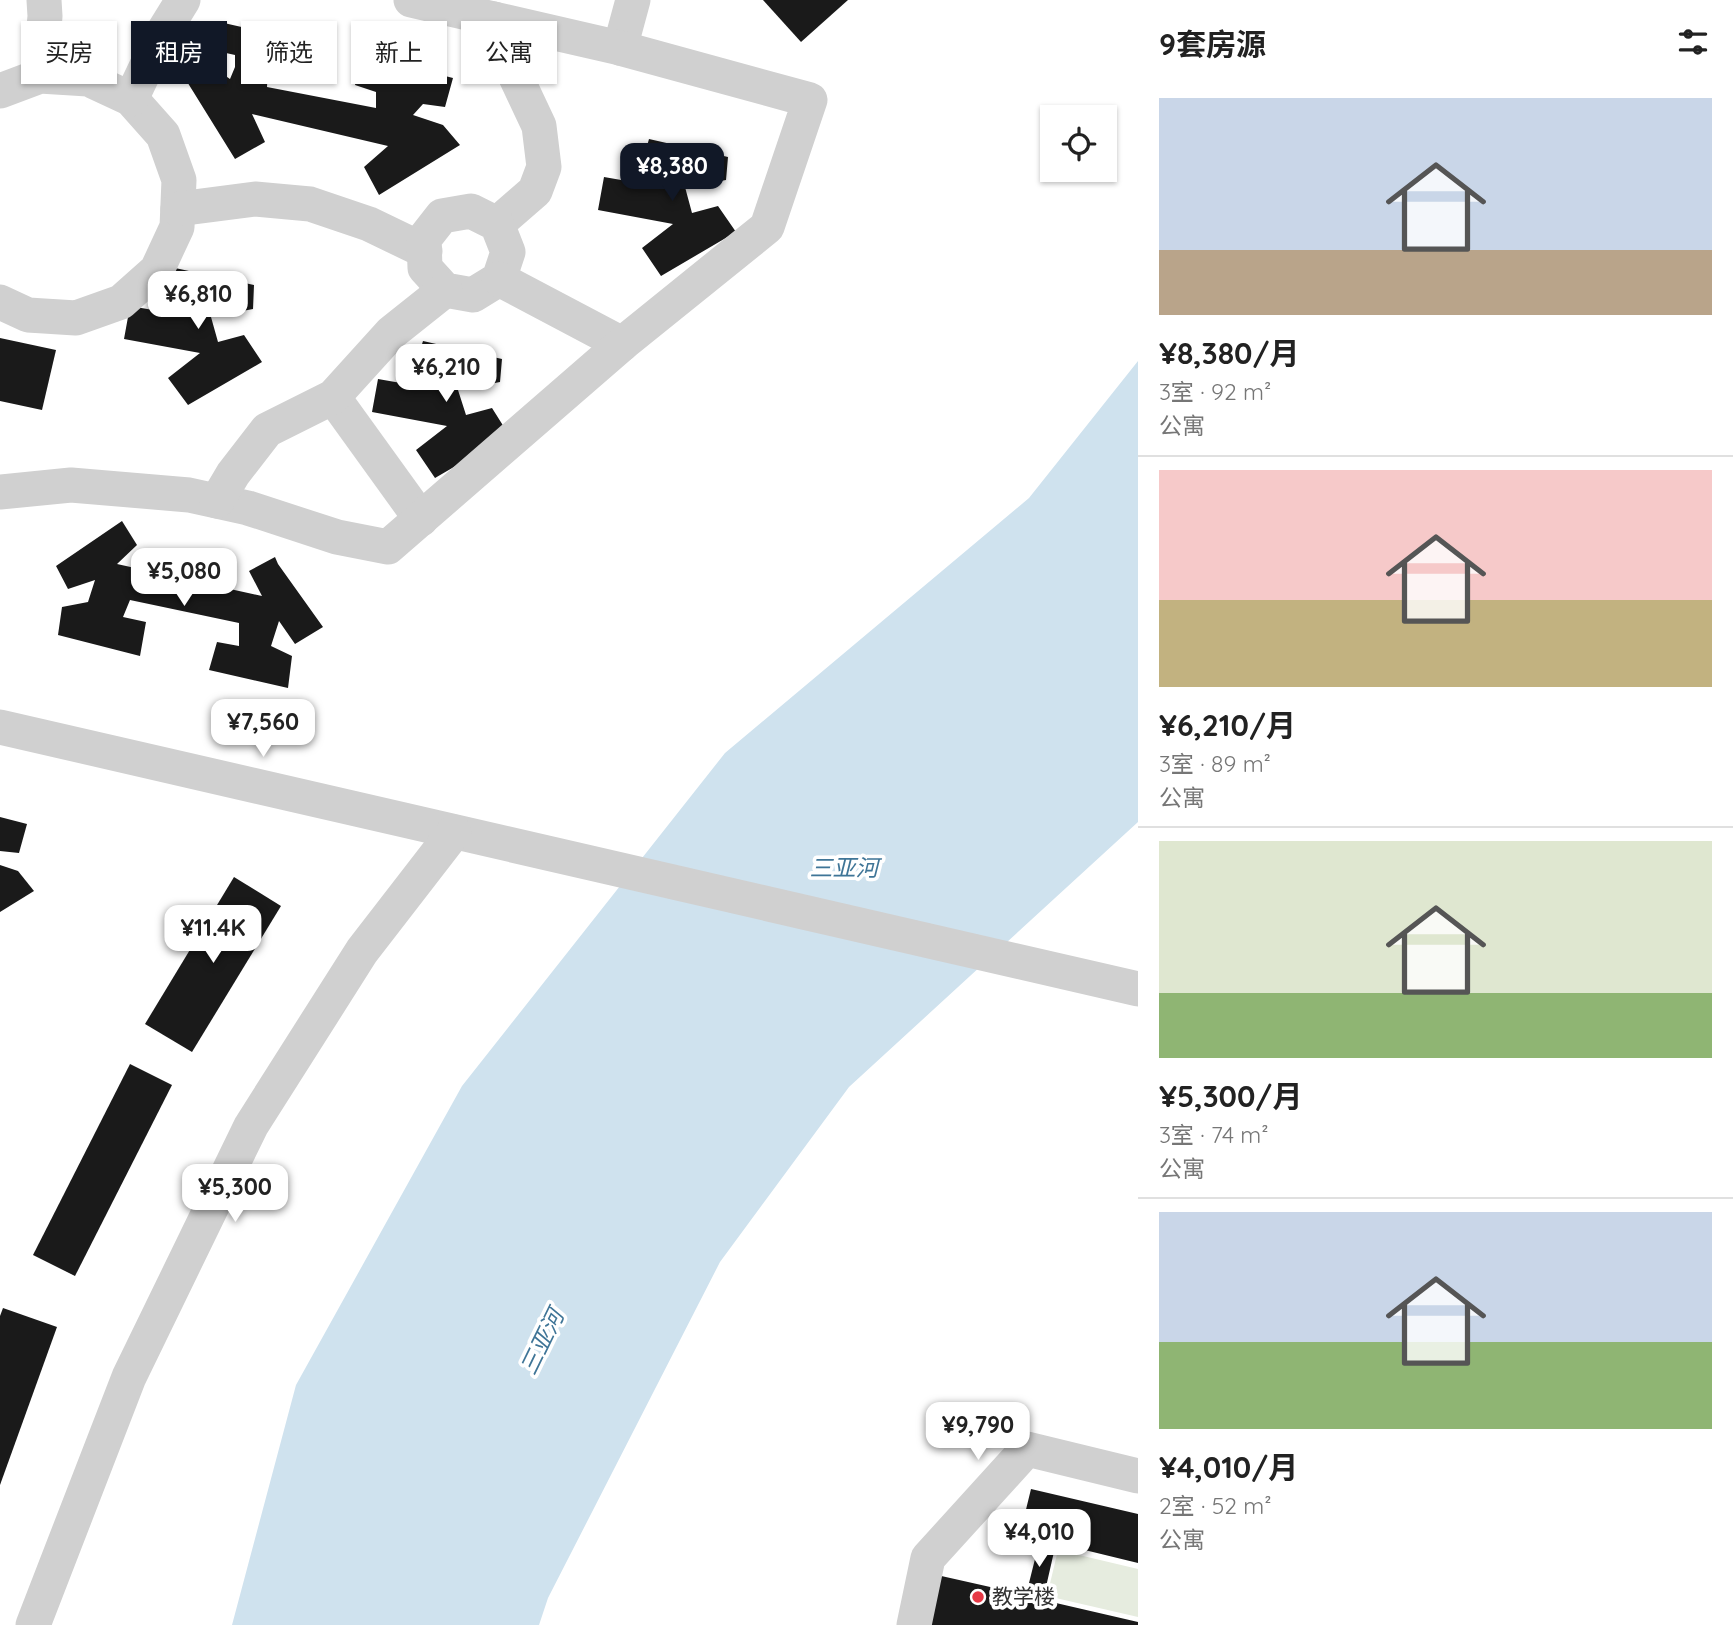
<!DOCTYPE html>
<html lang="zh">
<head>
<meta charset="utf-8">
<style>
  :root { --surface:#fff; --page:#f2f2f2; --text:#222; --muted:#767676; --line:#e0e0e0; --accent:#111827 }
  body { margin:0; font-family:Quicksand,"Noto Sans SC",sans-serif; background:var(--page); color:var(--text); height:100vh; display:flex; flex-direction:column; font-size:26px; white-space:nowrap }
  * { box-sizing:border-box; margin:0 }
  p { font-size:23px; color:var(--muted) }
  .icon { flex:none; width:38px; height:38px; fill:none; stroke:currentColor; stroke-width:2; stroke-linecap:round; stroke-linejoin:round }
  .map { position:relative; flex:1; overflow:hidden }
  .panel { display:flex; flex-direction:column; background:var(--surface); width:595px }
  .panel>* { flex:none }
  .top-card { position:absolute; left:21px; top:21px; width:665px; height:63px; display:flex; gap:14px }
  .buttons { position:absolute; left:1040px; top:105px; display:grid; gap:14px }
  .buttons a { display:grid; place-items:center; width:77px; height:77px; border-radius:0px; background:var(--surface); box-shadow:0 2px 5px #0004; font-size:35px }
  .price { position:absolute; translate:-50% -60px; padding:0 16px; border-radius:14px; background:#fff; color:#222; font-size:23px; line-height:46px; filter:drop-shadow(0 2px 4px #0008) }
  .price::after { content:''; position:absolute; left:50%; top:42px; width:21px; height:16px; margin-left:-10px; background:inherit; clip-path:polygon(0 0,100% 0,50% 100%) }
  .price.current { background:var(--accent); color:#fff }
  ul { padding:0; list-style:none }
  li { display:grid; align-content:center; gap:14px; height:371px; padding:0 21px }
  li+li { border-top:2px solid var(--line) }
  li span { display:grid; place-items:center; height:217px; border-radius:0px; color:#555 }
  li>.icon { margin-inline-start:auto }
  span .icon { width:126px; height:126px; fill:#fffc; stroke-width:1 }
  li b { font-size:30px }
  h2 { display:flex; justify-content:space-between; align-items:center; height:84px; padding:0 21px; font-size:30px }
  .tag { padding:0 24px; border-radius:0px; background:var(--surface); box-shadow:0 2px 5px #0004; font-size:24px; line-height:63px }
  .tag.current { background:var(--accent); color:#fff }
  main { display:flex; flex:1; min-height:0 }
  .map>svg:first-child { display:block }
  .green { fill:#e6ecdf }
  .water { fill:#cfe2ee }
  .building { fill:#1a1a1a }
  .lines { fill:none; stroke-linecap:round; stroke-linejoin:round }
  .minor { stroke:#d0d0d0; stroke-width:35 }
  .poi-dot { fill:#e63946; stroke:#fff; stroke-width:2.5 }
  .labels { text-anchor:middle; stroke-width:7; stroke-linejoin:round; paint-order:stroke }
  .poi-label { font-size:21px; fill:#333; stroke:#fff; text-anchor:start }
  .water-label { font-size:23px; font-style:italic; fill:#3f7597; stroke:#fff }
</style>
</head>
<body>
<main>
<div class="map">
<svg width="1138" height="1625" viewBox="0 0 1138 1625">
  <rect width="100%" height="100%" fill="#fff"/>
  <!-- green -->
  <polygon class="green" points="1058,1550 1138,1569 1138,1617 1047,1596"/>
  <!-- water -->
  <polygon class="water" points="1138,361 1138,822 849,1087 720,1262 548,1598 539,1625 232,1625 296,1385 462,1086 725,753 1029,498"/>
  <!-- building -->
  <g class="building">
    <polygon points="763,0 848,0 801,42"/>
    <polygon points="215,21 300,40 293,69 268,68 267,87 376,108 376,92 355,85 362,55 453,78 445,107 423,104 413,115 443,125 460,145 379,195 364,167 388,146 252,114 265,142 235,159 186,80 211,66 230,79 235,67 235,55 208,49"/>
    <polygon points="649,139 728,157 726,180 685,187 692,213 718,206 736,232 661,276 642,248 673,224 598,210 604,177 667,188 640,171"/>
    <polygon points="175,268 254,285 253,309 211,317 218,342 244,335 262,362 188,405 168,378 200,353 124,339 130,306 193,317 166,300"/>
    <polygon points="0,338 56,350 42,410 0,401"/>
    <polygon points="423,341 502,359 500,382 458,390 466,415 492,408 509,435 435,478 416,450 447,426 372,412 378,379 441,390 413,373"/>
    <polygon points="122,521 137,545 117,564 262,596 249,571 275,557 278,564 323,627 295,644 279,621 271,646 292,656 288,688 209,670 217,642 239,646 239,623 130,600 123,617 146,622 140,656 58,635 62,607 88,602 95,580 68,589 56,566"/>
    <polygon points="0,817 27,824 19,853 0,851"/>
    <polygon points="0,865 18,871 34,891 0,912"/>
    <polygon points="234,877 281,906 192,1052 145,1024"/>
    <polygon points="130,1064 172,1085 75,1276 33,1255"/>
    <polygon points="3,1308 57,1327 0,1485 0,1316"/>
    <polygon points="1031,1489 1138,1514 1138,1563 1056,1543 1043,1600 1138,1622 1138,1625 921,1625 928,1573 1026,1595 1040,1539 1020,1534"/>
  </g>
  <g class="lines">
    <!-- minor -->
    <g class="minor">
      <polyline points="494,19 515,75 539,126 544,167 535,191 497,224"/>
      <polyline points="620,48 633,0"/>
      <polyline points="40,76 45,16 44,0"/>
      <polyline points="0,91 40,76 88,79 131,99 163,135 179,180 177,227 157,270 121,302 76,318 28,315 0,302"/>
      <polyline points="131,99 162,34 183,0"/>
      <polyline points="178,209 255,199 310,204 369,224 425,251"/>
      <polygon points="471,211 497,224 508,252 499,279 473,295 445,290 425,268 424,239 442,216"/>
      <polyline points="499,279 622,344"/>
      <polyline points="333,397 421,519"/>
      <polyline points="0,492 71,485 189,495 248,508 337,537 388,547 622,344 767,227 810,100 620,48 411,0"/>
      <polyline points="217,501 233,474 267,430 333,397 391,333 445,290"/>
      <polyline points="0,727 1138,989"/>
      <polyline points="33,1625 129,1377 251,1126 362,951 454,832"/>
      <polyline points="914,1625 928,1558 1027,1449 1138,1476"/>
    </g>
  </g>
  <!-- markers -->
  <circle class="poi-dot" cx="978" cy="1597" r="7"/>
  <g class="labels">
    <!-- poi labels -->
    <g class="poi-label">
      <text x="992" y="1604">教学楼</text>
    </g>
    <!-- water labels -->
    <g class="water-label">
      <text x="844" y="876">三亚河</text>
      <text transform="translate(542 1342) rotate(-64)" y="8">三亚河</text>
    </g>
  </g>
</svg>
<div class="buttons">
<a><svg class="icon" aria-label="locate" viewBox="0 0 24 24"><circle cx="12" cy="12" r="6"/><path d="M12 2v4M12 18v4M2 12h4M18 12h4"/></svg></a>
</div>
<b class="price current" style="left:672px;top:203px">¥8,380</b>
<b class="price" style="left:198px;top:331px">¥6,810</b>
<b class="price" style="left:446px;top:404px">¥6,210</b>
<b class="price" style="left:184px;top:608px">¥5,080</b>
<b class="price" style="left:263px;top:759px">¥7,560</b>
<b class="price" style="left:213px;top:965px">¥11.4K</b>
<b class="price" style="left:235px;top:1224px">¥5,300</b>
<b class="price" style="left:978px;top:1462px">¥9,790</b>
<b class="price" style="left:1039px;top:1569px">¥4,010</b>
<div class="top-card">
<a class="tag">买房</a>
<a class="tag current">租房</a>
<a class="tag">筛选</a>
<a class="tag">新上</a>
<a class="tag">公寓</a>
</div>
</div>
<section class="panel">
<h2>9套房源<svg class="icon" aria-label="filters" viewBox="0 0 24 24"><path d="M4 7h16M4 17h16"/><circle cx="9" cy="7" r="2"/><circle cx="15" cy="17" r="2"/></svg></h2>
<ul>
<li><span style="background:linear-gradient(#c9d6e8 70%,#b9a48a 0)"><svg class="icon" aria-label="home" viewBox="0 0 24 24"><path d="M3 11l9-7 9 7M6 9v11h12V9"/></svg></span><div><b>¥8,380/月</b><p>3室 · 92 m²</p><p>公寓</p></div></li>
<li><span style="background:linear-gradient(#f6c9c9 60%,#c2b280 0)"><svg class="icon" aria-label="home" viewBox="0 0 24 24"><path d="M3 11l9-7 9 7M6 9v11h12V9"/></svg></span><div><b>¥6,210/月</b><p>3室 · 89 m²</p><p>公寓</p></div></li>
<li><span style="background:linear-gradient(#dfe7d0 70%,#8fb573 0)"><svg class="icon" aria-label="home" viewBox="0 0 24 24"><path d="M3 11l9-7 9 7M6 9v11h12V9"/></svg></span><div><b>¥5,300/月</b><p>3室 · 74 m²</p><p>公寓</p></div></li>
<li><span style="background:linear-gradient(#c9d6e8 60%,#8fb573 0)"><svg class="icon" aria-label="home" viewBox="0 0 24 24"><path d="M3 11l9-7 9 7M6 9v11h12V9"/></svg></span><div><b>¥4,010/月</b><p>2室 · 52 m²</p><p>公寓</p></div></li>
</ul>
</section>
</main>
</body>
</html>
